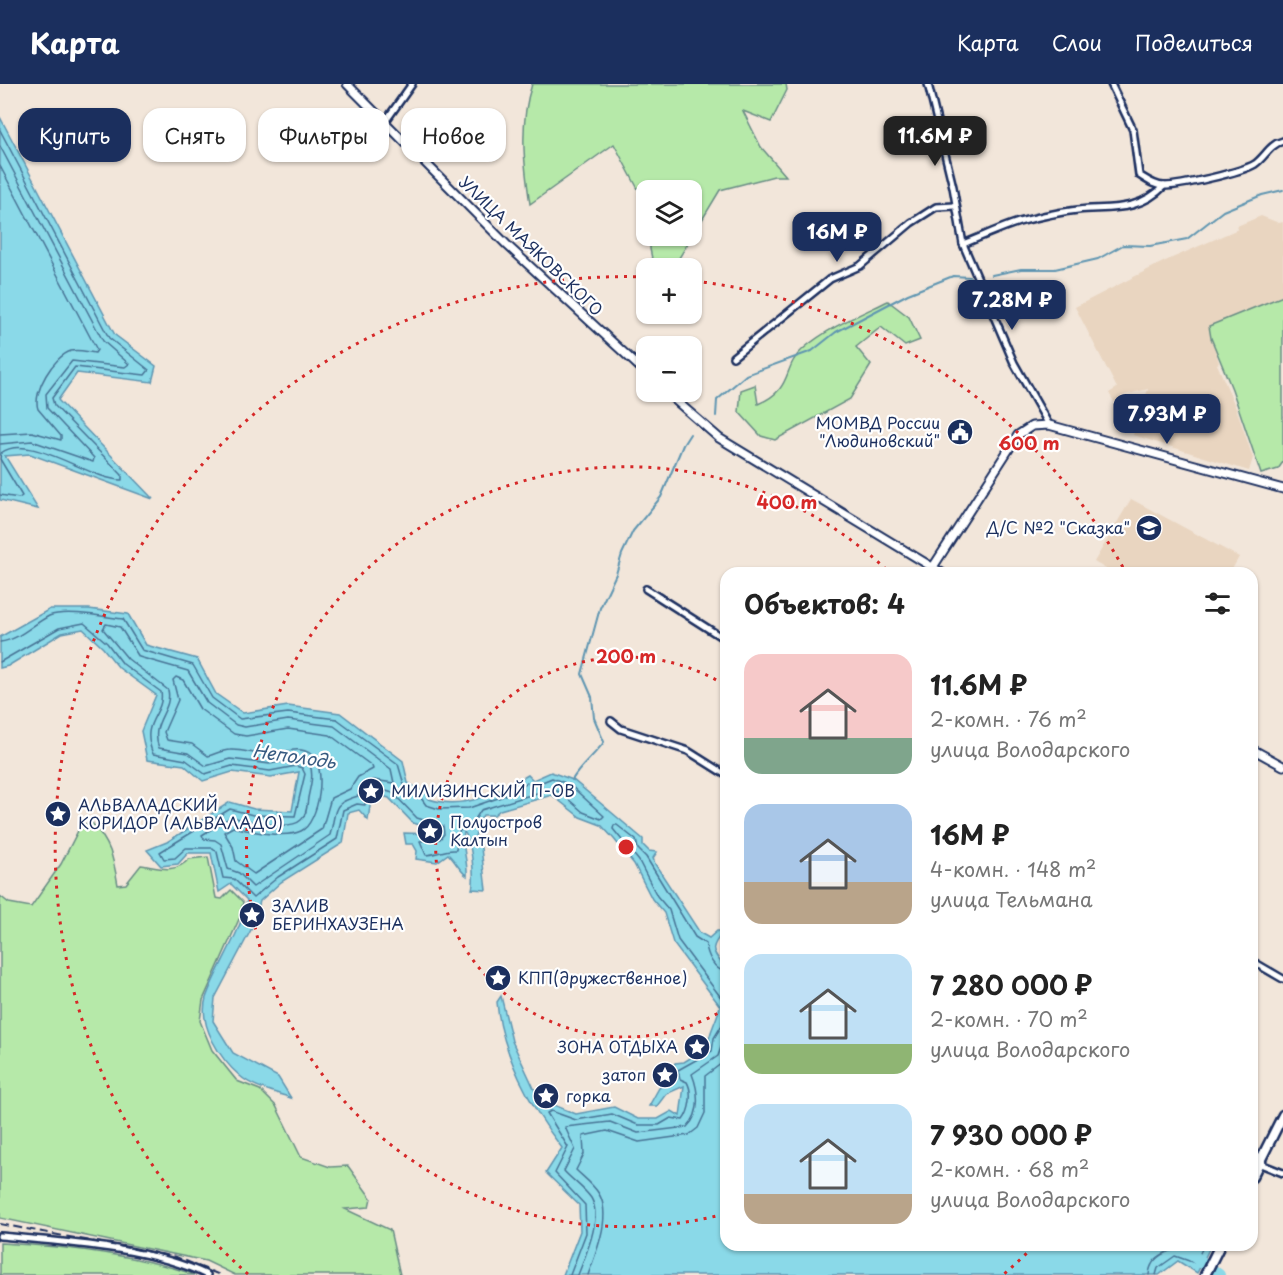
<!DOCTYPE html>
<html lang="ru">
<head>
<meta charset="utf-8">
<style>
  :root { --surface:#fff; --page:#f6f6f6; --text:#222; --muted:#767676; --accent:#1b2f5e }
  body { margin:0; font-family:"Playpen Sans",sans-serif; background:var(--page); color:var(--text); height:100vh; display:flex; flex-direction:column; font-size:22px; white-space:nowrap }
  * { box-sizing:border-box; margin:0 }
  p { font-size:20px; color:var(--muted) }
  .icon { flex:none; width:33px; height:33px; fill:none; stroke:currentColor; stroke-width:2; stroke-linecap:round; stroke-linejoin:round }
  .map { position:relative; flex:1; overflow:hidden }
  .side { position:absolute; left:720px; top:483px; width:538px; height:684px; display:flex; flex-direction:column; background:var(--surface); border-radius:18px; box-shadow:0 2px 4px #0004 }
  .side>* { flex:none }
  .hud { position:absolute; left:18px; top:24px; width:570px; height:54px; display:flex; gap:12px }
  .controls { position:absolute; left:636px; top:96px; display:grid; gap:12px }
  .controls a { display:grid; place-items:center; width:66px; height:66px; border-radius:12px; background:var(--surface); box-shadow:0 2px 4px #0004; font-size:30px }
  .price { position:absolute; translate:-50% -51px; padding:0 14px; border-radius:12px; background:var(--accent); color:#fff; font-size:20px; line-height:39px; filter:drop-shadow(0 2px 3px #0008) }
  .price::after { content:''; position:absolute; left:50%; top:36px; width:18px; height:14px; margin-left:-9px; background:inherit; clip-path:polygon(0 0,100% 0,50% 100%) }
  .price.current { background:#222; color:#fff }
  ul { padding:0; list-style:none }
  li { display:flex; align-items:center; gap:18px; height:150px; padding:0 24px }
  li span { display:grid; place-items:center; flex:none; width:168px; height:120px; border-radius:18px; color:#555 }
  li>.icon { margin-inline-start:auto }
  span .icon { width:72px; height:72px; fill:#fffc; stroke-width:1 }
  li b { font-size:26px }
  h2 { display:flex; justify-content:space-between; align-items:center; height:72px; padding:0 24px; font-size:26px }
  .tag { padding:0 21px; border-radius:18px; background:var(--surface); box-shadow:0 2px 4px #0004; font-size:21px; line-height:54px }
  .tag.current { background:var(--accent); color:#fff }
  header { display:flex; align-items:center; gap:36px; box-sizing:border-box; height:84px; padding:0 30px; background:var(--accent); color:#fff }
  header strong { font-size:28px }
  nav { display:flex; gap:33px; margin-inline-start:auto; font-size:21px }
  .map>svg:first-child { display:block }
  .built { fill:#e9d5c0 }
  .green { fill:#b6e9a9; stroke:#688c84; stroke-width:1.5 }
  .water { fill:#8ad9e8; stroke:#5e95b1; stroke-width:1.5 }
  .lines { fill:none; stroke-linecap:round; stroke-linejoin:round }
  .shore { stroke:#477395; stroke-width:1.5 }
  .stream { stroke:#5e95b1; stroke-width:2 }
  .river { stroke:#8ad9e8; stroke-width:12 }
  .minor-casing { stroke:#1b2f5e; stroke-width:10 }
  .tertiary-casing { stroke:#1b2f5e; stroke-width:11 }
  .primary-casing { stroke:#1b2f5e; stroke-width:13 }
  .minor { stroke:#fff; stroke-width:5 }
  .tertiary { stroke:#fff; stroke-width:7 }
  .primary { stroke:#fff; stroke-width:8 }
  .rail { stroke:#1b2f5e; stroke-width:2; stroke-dasharray:9 4.5; stroke-linecap:butt }
  .ring { fill:none; stroke:#d62828; stroke-width:3; stroke-dasharray:3 6 }
  .labels { text-anchor:middle; stroke-width:4.5; stroke-linejoin:round; paint-order:stroke }
  .street-label { font-size:16px; fill:#1b2f5e; stroke:#fff }
  .poi-label { font-size:16px; fill:#1b2f5e; stroke:#fff; text-anchor:start }
  .water-label { font-size:18px; font-style:italic; fill:#375a80; stroke:#fff }
  .centre { fill:#d62828; stroke:#fff; stroke-width:3 }
  .ring-label { font-size:18px; text-anchor:middle; font-weight:bold; fill:#d62828; stroke:#fff; stroke-width:4.5; stroke-linejoin:round; paint-order:stroke }
</style>
</head>
<body>
<header>
<strong>Карта</strong>
<nav><a>Карта</a><a>Слои</a><a>Поделиться</a></nav>
</header>
<div class="map">
<svg width="1283" height="1191" viewBox="0 0 1283 1191">
  <rect width="100%" height="100%" fill="#f2e6da"/>
  <filter id="ink" filterUnits="userSpaceOnUse"><feTurbulence type="fractalNoise" baseFrequency=".0167" numOctaves="2"/><feDisplacementMap in="SourceGraphic" scale="12" xChannelSelector="R" yChannelSelector="G"/><feConvolveMatrix kernelMatrix="1 2 1 2 8 2 1 2 1" color-interpolation-filters="sRGB"/></filter>
  <g filter="url(#ink)">
    <!-- built -->
    <g class="built">
      <polygon points="1261,132 1279,139 1283,138 1283,212 1209,242 1219,279 1217,280 1238,329 1253,374 1249,387 1133,351 1148,305 1124,311 1114,318 1109,309 1117,304 1075,223 1163,178 1238,145 1237,142"/>
      <polygon points="1131,415 1239,473 1230,489 1113,489 1094,478"/>
    </g>
    <!-- green -->
    <g class="green">
      <path d="M532,0H786L787,6L771,38L743,27L761,63L786,92H774L720,106L673,184H654L650,165V152H692V106H646V120L614,60L530,120C524,80 519,40 532,0Z"/>
      <polygon points="1283,212 1283,378 1278,385 1261,390 1232,305 1211,254 1209,242"/>
      <path d="M888,217L909,233L920,256L905,262L881,243L856,263L871,281L850,315L775,356L761,352L739,328L741,306L755,301L758,320C795,304 781,284 803,265C827,244 859,231 888,217Z"/>
      <path d="M92,739C111,760 113,773 118,801L126,800L141,781C160,784 175,790 189,775L208,773L216,814L222,815L231,806L243,818L240,833L203,916L200,937L212,966L237,997L260,1006L276,1022L301,1073L330,1083L348,1082L371,1114L369,1123L345,1125L390,1146L400,1191H235L206,1177L0,1134V812L9,819L31,823L61,780L81,741Z"/>
      <path d="M0,1159C66,1162 134,1170 196,1191H0Z"/>
    </g>
    <!-- water -->
    <g class="water">
      <polygon points="0,33 115,251 156,282 152,298 77,289 58,316 153,415 30,370 5,372 38,425 0,416"/>
      <path d="M50,525H89L128,530L146,561L197,575L216,610L243,629L288,622L340,629L403,677L408,699L427,710L429,715C464,727 499,708 528,691L533,696L551,688L573,696L643,755V761L649,767L657,768L653,774L655,780L700,849L709,854L717,847H724C708,866 712,866 726,885V1161H1211L1197,1189L1178,1177L1159,1191H563L580,1147L579,1121L546,1089L562,1064C531,1024 501,968 497,918L501,912L512,957L539,1015L576,1030L614,1023L638,1035H658L672,1027L680,1032L684,1002L666,1010L657,1022H649L659,1004L673,995L671,987L675,979L684,978L708,963C708,949 717,937 720,922L673,859L664,829L652,815L634,780L614,755L601,741L580,733L552,711L500,726L494,731H483L478,739L475,753L481,764L486,806L472,805C475,795 472,756 464,748C461,763 468,776 467,792C459,786 456,778 448,770L437,778L416,775L417,767L413,760H406L404,749L438,750V746L413,739L389,714L372,709L368,736L359,726L348,729L343,759L281,798L260,817L253,842L215,914L213,937L233,969L278,993L291,1014C275,1008 252,1003 240,992C220,975 198,941 206,914C218,880 240,852 247,816L231,800L219,808L211,769H188L178,780L161,782L147,766L167,758L230,718L254,725L292,727L299,688L271,693L232,688L203,697L184,681L147,676L141,647L156,611L119,584L103,564L83,545L62,549L8,582L0,584V553Z"/>
    </g>
    <g class="lines">
      <!-- shore -->
      <g class="shore">
        <path d="M0,46L109,254L149,286L145,291L75,283L52,314L54,321L122,391V396C91,397 29,347 1,369L0,375L22,412L19,414L0,411"/>
        <polyline points="0,62 103,257 129,280 125,283 72,277 46,310 47,324 94,374 93,378 32,357 0,360"/>
        <path d="M0,82L97,266L95,269C87,268 79,265 71,267C54,272 32,308 38,325L61,352V356L32,348L0,350"/>
        <path d="M106,540L120,543L139,573L188,587L207,619L236,641L245,643L288,636L334,642L391,685L394,699L373,696L365,699L358,712C330,720 337,726 330,751L253,803L239,789L228,785L221,760L215,756L204,755L202,751L231,733C246,736 289,748 301,736C307,731 307,721 308,714C310,703 314,692 310,681L298,674L270,680L230,675L206,682L188,669L159,664C149,638 173,627 168,606L128,575L103,545Z"/>
        <path d="M0,558C19,556 33,540 49,532C65,525 106,533 123,535L142,566L193,581L212,614L240,635L288,629L337,635L398,680L405,704L421,714L426,721L439,725L469,724L501,713L526,699L535,701L552,694L570,701L604,732L601,735L583,728L560,708L550,705L481,726L470,743L459,747L456,766C444,765 439,770 426,771L420,757L440,755L444,750L443,742L417,734L393,709L372,703L367,708L365,721L357,720L343,726L337,755L278,793L253,814L234,795L223,794L217,768L213,764H186L175,774L164,775L160,768L230,725L253,731L295,732L305,690L302,684L296,682L270,687L232,682L205,690L186,676L153,670C139,637 165,631 161,608L123,580L107,559L84,539L59,544L0,578"/>
        <path d="M176,593L183,596L200,625L234,650L246,652L288,645L330,651L372,682L373,685L358,693L350,705L331,714L322,745L254,790L236,777L233,763L224,748L233,743C249,747 284,755 301,747C319,739 328,682 311,670C298,661 285,669 271,670C258,672 244,665 230,666C223,666 215,670 208,672L192,660L167,656L164,648L178,616L173,596Z"/>
        <path d="M570,1191L586,1149L585,1121L555,1089L568,1063L547,1029L551,1027L576,1036L612,1030L638,1041H659L671,1034L683,1036C690,1027 693,1008 687,998L680,995L678,986L712,967L714,954L722,941L725,919L678,856L669,826L657,812L639,777L613,745L614,741H617L636,756L638,765L646,773L695,853L706,860C707,871 714,886 726,888"/>
        <path d="M578,1191C585,1172 603,1134 591,1114C584,1104 572,1096 564,1087L575,1065L565,1043L610,1038L638,1049L687,1043C702,1029 698,1005 692,990L718,972L726,949"/>
        <path d="M588,1191C596,1169 612,1132 599,1110C593,1100 583,1093 576,1086L584,1070L583,1052L607,1047L639,1058L689,1051L698,1044L705,1029V992L726,976"/>
        <path d="M1149,1191C1150,1171 1175,1161 1191,1168L1196,1161"/>
        <polyline points="1156,1191 1158,1184 1175,1172 1195,1179 1204,1161"/>
      </g>
      <!-- stream -->
      <g class="stream">
        <polyline points="992,191 1021,185 1055,185 1098,175 1123,161 1150,162 1187,155 1223,127 1262,111 1283,106"/>
        <polyline points="716,332 717,316 746,291 812,267 836,248 908,210 953,192 970,193"/>
        <path d="M572,696C580,682 594,672 604,658L594,634L592,613L582,590L600,524L616,490L622,470L633,447L661,413L683,361L690,350"/>
      </g>
      <!-- river -->
      <polyline class="river" points="1179,1161 1219,1191"/>
      <defs>
        <g id="minor">
          <polyline points="928,0 953,103 963,160 1014,279 1049,341"/>
          <path d="M1111,0L1133,46L1139,91C1147,96 1155,102 1164,102C1180,102 1242,88 1255,80C1265,73 1270,60 1283,57"/>
          <polyline points="385,38 412,0"/>
          <path d="M963,160C981,153 1000,144 1019,138C1038,133 1059,128 1078,126C1110,123 1139,128 1164,102"/>
          <polyline points="733,273 830,195 860,182 911,139 936,123 955,122"/>
          <polyline points="646,505 726,556"/>
          <polyline points="611,637 621,645 688,667 726,691"/>
          <polyline points="1252,877 1283,895"/>
          <polyline points="1252,1070 1262,1075 1263,1081 1283,1089"/>
          <path d="M0,1152C63,1158 150,1163 207,1191"/>
        </g>
        <g id="tertiary">
          <polyline points="347,0 508,162 646,289"/>
          <polyline points="666,308 719,354 942,489"/>
          <polyline points="933,483 1018,351 1032,342 1049,341 1283,405"/>
          <polyline points="1252,665 1283,682"/>
        </g>
        <g id="primary">
          <polyline points="1252,1093 1283,1031"/>
          <polyline points="1205,1191 1220,1161"/>
        </g>
      </defs>
      <!-- minor casing -->
      <use href="#minor" class="minor-casing"/>
      <!-- tertiary casing -->
      <use href="#tertiary" class="tertiary-casing"/>
      <!-- primary casing -->
      <use href="#primary" class="primary-casing"/>
      <!-- minor -->
      <use href="#minor" class="minor"/>
      <!-- tertiary -->
      <use href="#tertiary" class="tertiary"/>
      <!-- primary -->
      <use href="#primary" class="primary"/>
      <!-- rail -->
      <polyline class="rail" points="0,1140 176,1173 220,1191"/>
    </g>
  </g>
  <!-- distance rings -->
  <g class="ring">
    <path d="M725 925A190 190 0 1 1 725 601"/>
    <path d="M724 1130A380 380 0 1 1 888 487"/>
    <path d="M1033 1163A570 570 0 0 1 1004 1190M248 1190A570 570 0 0 1 646 193M695 197A570 570 0 0 1 1125 487"/>
  </g>
  <!-- icons -->
  <defs>
    <symbol id="civic-disc" viewBox="-11 -11 22 22"><circle r="9.5" fill="#1b2f5e" stroke="#fff"/><path d="M-.6-6.5H3V-4.5H.6V-3L4-1V1h2V6H-6V1h2V-1L-.6-3ZM-1.2 2.5V6h2.4V2.5Z" fill="#fff"/></symbol>
    <symbol id="school-disc" viewBox="-11 -11 22 22"><circle r="9.5" fill="#1b2f5e" stroke="#fff"/><path d="M0-5L7-2L0 1L-7-2ZM-4 1L0 2.5L4 1V4Q0 6-4 4Z" fill="#fff"/></symbol>
    <symbol id="sight-disc" viewBox="-11 -11 22 22"><circle r="9.5" fill="#1b2f5e" stroke="#fff"/><path d="M0-6L1.8-2.2L6-1.7L2.9 1.2L3.7 5.4L0 3.3L-3.7 5.4L-2.9 1.2L-6-1.7L-1.8-2.2Z" fill="#fff"/></symbol>
  </defs>
  <g fill-rule="evenodd">
    <use href="#civic-disc" x="945" y="333" width="30" height="30"/>
    <use href="#school-disc" x="1134" y="429" width="30" height="30"/>
    <use href="#sight-disc" x="356" y="692" width="30" height="30"/>
    <use href="#sight-disc" x="43" y="715" width="30" height="30"/>
    <use href="#sight-disc" x="415" y="732" width="30" height="30"/>
    <use href="#sight-disc" x="237" y="816" width="30" height="30"/>
    <use href="#sight-disc" x="483" y="879" width="30" height="30"/>
    <use href="#sight-disc" x="682" y="948" width="30" height="30"/>
    <use href="#sight-disc" x="650" y="976" width="30" height="30"/>
    <use href="#sight-disc" x="531" y="997" width="30" height="30"/>
  </g>
  <g class="labels">
    <!-- street labels -->
    <g class="street-label">
      <text transform="translate(531 162) rotate(44)" y="6">УЛИЦА МАЯКОВСКОГО</text>
    </g>
    <!-- poi labels -->
    <g class="poi-label">
      <text x="940" y="345" text-anchor="end">МОМВД России<tspan x="940" dy="18">"Людиновский"</tspan></text>
      <text x="1130" y="450" text-anchor="end">Д/С №2 "Сказка"</text>
      <text x="391" y="713">МИЛИЗИНСКИЙ П-ОВ</text>
      <text x="78" y="727">АЛЬВАЛАДСКИЙ<tspan x="78" dy="18">КОРИДОР (АЛЬВАЛАДО)</tspan></text>
      <text x="450" y="744">Полуостров<tspan x="450" dy="18">Калтын</tspan></text>
      <text x="272" y="828">ЗАЛИВ<tspan x="272" dy="18">БЕРИНХАУЗЕНА</tspan></text>
      <text x="518" y="900">КПП(дружественное)</text>
      <text x="678" y="969" text-anchor="end">ЗОНА ОТДЫХА</text>
      <text x="646" y="997" text-anchor="end">затоп</text>
      <text x="566" y="1018">горка</text>
    </g>
    <!-- water labels -->
    <g class="water-label">
      <text transform="translate(294 673) rotate(8)" y="6">Неполодь</text>
    </g>
  </g>
  <circle cx="626" cy="763" r="9" class="centre"/>
  <g class="ring-label">
    <text x="1029" y="366">600 m</text>
    <text x="787" y="425">400 m</text>
    <text x="626" y="579">200 m</text>
  </g>
</svg>
<div class="controls">
<a><svg class="icon" aria-label="layers" viewBox="0 0 24 24"><path d="M12 4l9 5-9 5-9-5zM3 14l9 5 9-5"/></svg></a>
<a>+</a>
<a>−</a>
</div>
<b class="price current" style="left:935px;top:83px">11.6M ₽</b>
<b class="price" style="left:837px;top:179px">16M ₽</b>
<b class="price" style="left:1012px;top:247px">7.28M ₽</b>
<b class="price" style="left:1167px;top:361px">7.93M ₽</b>
<div class="hud">
<a class="tag current">Купить</a>
<a class="tag">Снять</a>
<a class="tag">Фильтры</a>
<a class="tag">Новое</a>
</div>
<section class="side">
<h2>Объектов: 4<svg class="icon" aria-label="filters" viewBox="0 0 24 24"><path d="M4 7h16M4 17h16"/><circle cx="9" cy="7" r="2"/><circle cx="15" cy="17" r="2"/></svg></h2>
<ul>
<li><span style="background:linear-gradient(#f6c9c9 70%,#7fa58c 0)"><svg class="icon" aria-label="home" viewBox="0 0 24 24"><path d="M3 11l9-7 9 7M6 9v11h12V9"/></svg></span><div><b>11.6M ₽</b><p>2-комн. · 76 m²</p><p>улица Володарского</p></div></li>
<li><span style="background:linear-gradient(#a9c7e8 65%,#b9a48a 0)"><svg class="icon" aria-label="home" viewBox="0 0 24 24"><path d="M3 11l9-7 9 7M6 9v11h12V9"/></svg></span><div><b>16M ₽</b><p>4-комн. · 148 m²</p><p>улица Тельмана</p></div></li>
<li><span style="background:linear-gradient(#bfe0f5 75%,#8fb573 0)"><svg class="icon" aria-label="home" viewBox="0 0 24 24"><path d="M3 11l9-7 9 7M6 9v11h12V9"/></svg></span><div><b>7 280 000 ₽</b><p>2-комн. · 70 m²</p><p>улица Володарского</p></div></li>
<li><span style="background:linear-gradient(#bfe0f5 75%,#b9a48a 0)"><svg class="icon" aria-label="home" viewBox="0 0 24 24"><path d="M3 11l9-7 9 7M6 9v11h12V9"/></svg></span><div><b>7 930 000 ₽</b><p>2-комн. · 68 m²</p><p>улица Володарского</p></div></li>
</ul>
</section>
</div>
</body>
</html>
